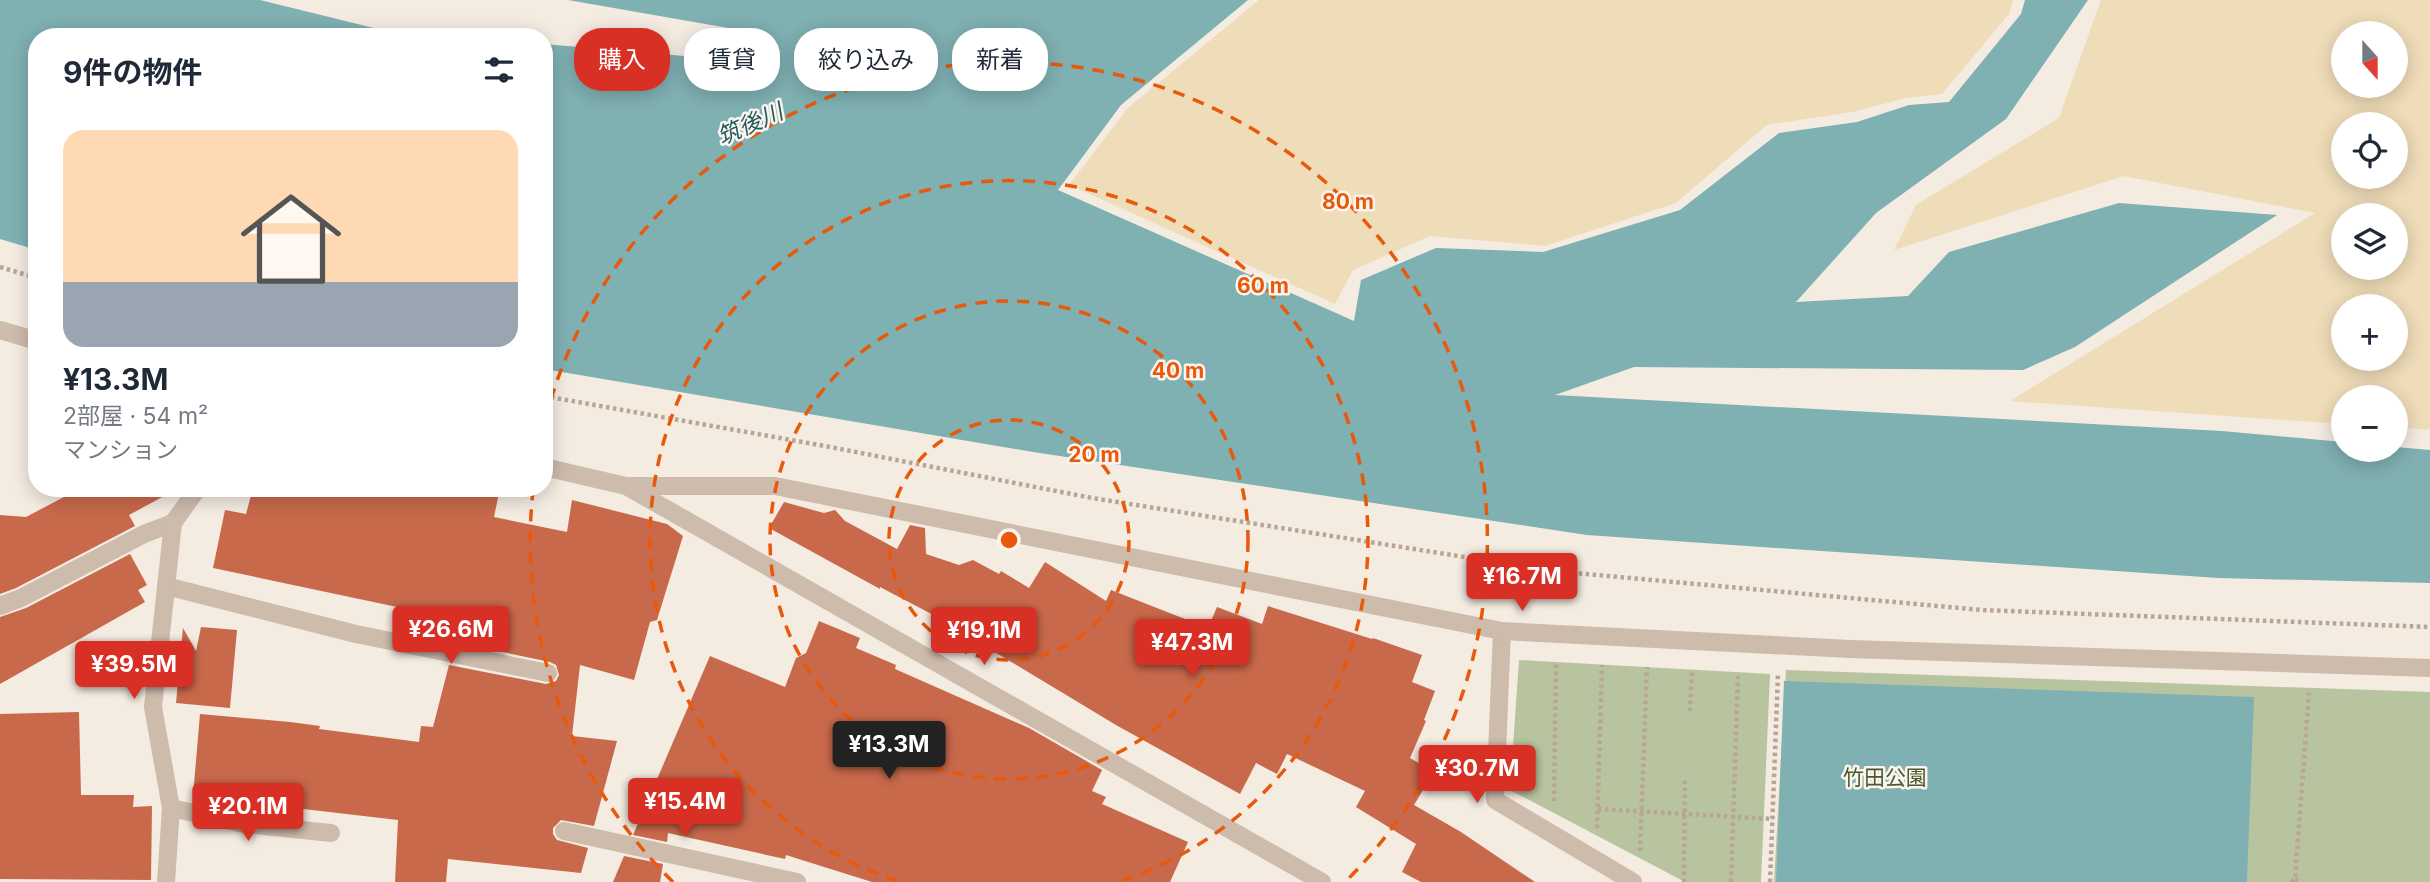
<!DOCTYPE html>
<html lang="ja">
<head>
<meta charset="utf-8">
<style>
  :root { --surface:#fff; --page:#f2f2f3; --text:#1f2937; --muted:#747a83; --line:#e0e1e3; --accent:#d93025 }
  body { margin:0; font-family:Inter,"Noto Sans JP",sans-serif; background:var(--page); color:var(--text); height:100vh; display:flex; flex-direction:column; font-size:26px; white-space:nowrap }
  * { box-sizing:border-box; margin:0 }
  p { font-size:23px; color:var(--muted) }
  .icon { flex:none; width:38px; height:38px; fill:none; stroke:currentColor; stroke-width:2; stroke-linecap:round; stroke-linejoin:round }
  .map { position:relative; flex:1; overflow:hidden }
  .sheet { position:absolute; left:28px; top:28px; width:525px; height:469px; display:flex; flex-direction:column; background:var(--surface); border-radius:28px; box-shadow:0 4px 18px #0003 }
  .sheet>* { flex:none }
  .hud { position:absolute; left:574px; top:28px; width:665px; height:63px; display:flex; gap:14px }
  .needle { width:46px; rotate:159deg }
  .buttons { position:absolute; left:2331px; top:21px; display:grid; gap:14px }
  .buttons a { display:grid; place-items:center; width:77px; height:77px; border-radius:50%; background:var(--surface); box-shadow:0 4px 18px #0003; font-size:35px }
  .price { position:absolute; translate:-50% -60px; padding:0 16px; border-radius:7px; background:var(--accent); color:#fff; font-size:23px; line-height:46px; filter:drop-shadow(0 2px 4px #0008) }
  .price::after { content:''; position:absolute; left:50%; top:42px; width:21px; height:16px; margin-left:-10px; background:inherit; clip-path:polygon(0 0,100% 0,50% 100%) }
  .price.current { background:#222; color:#fff }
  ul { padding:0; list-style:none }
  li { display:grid; align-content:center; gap:14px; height:371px; padding:0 35px }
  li+li { border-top:2px solid var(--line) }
  li span { display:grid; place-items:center; height:217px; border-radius:21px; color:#555 }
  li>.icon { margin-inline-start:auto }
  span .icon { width:126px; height:126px; fill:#fffc; stroke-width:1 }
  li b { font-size:30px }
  h2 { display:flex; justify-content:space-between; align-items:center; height:84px; padding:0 35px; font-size:30px }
  .chip { padding:0 24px; border-radius:28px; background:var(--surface); box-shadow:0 4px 18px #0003; font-size:24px; line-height:63px }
  .chip.current { background:var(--accent); color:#fff }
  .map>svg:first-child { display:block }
  .green { fill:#b8c4a0 }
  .sand { fill:#efdcb8; fill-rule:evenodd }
  .water { fill:#7fb0b2 }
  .building { fill:#c8694b }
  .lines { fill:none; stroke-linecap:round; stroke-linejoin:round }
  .path { stroke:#b9a596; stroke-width:4.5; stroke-dasharray:3.5 3.5; stroke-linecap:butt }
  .minor { stroke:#cdbbac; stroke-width:18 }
  .tertiary { stroke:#cdbbac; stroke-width:18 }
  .ring { fill:none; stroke:#e8590c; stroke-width:3.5; stroke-dasharray:12 9 }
  .labels { text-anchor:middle; stroke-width:5; stroke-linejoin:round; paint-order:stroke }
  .park-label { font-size:21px; fill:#4a5a2e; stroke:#fbf5ee }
  .water-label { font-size:23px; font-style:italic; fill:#1f5a5e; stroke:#fbf5ee }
  .centre { fill:#e8590c; stroke:#fbf5ee; stroke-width:3.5 }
  .ring-label { font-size:21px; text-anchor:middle; font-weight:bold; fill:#e8590c; stroke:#fbf5ee; stroke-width:5; stroke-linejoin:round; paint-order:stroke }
</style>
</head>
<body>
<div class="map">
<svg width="2430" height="882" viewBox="0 0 2430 882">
  <rect width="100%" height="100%" fill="#f4ebe1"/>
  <!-- green -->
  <g class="green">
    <polygon points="1519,660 1770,674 1761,882 1685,882 1510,790"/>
    <polygon points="1786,670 2430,692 2430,882 1774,882"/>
  </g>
  <!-- sand -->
  <g class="sand">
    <polygon points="1259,0 2013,0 2009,14 1942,94 1906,98 1852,112 1767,125 1676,203 1545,246 1430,236 1353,270 1335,304 1069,185 1128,108"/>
    <path d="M2101,0H2430V430L2396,427V397H2343V424L2010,401L2315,213L2124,176L1894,250L1916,205L2059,118ZM2343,33H2396V86H2343ZM2343,124H2396V177H2343ZM2343,215H2396V268H2343ZM2343,306H2396V359H2343Z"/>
  </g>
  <!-- water -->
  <g class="water">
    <polygon points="0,0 260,0 386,31 456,37 37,37 37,250 0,239"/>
    <polygon points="568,0 1248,0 1121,105 1058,190 1354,321 1361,280 1436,248 1543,252 1680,210 1779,133 1857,122 1909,105 1949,102 2021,14 2025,0 2088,0 2006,119 1876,213 1796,302 1908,296 1949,252 2119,203 2277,215 2075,347 2023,370 1634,367 1555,395 2222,431 2343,442 2343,450 2396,450 2396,447 2430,450 2430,583 2218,578 1587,535 1033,452 544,369 544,44 755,62 769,35"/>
    <polygon points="1784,681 2254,697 2247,882 1776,882"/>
  </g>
  <!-- building -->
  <g class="building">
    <polygon points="81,488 179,488 129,515 135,526 16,588 0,594 0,515 26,517"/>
    <polygon points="253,488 500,488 494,517 567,532 572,500 667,524 683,536 657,620 650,622 634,680 580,665 572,736 617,741 594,826 561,820 553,828 553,834 557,840 588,848 581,873 448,859 446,882 395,882 398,820 193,796 200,714 290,722 320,726 319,729 419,742 421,726 433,727 449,665 546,684 556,681 559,675 556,665 550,662 455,642 457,634 413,621 416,611 213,568 225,510 246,514"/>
    <polygon points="784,502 824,513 835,510 845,521 897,549 910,525 925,528 926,554 959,565 973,560 999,574 1001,571 1029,588 1045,562 1106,601 1111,590 1208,628 1217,607 1262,624 1268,606 1372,639 1373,638 1422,655 1412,682 1435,691 1424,720 1426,721 1410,758 1434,772 1414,805 1461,832 1535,882 1421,882 1402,872 1416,844 1356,807 1365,791 1287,754 1277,774 1256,763 1240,794 1116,725 963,633 964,631 880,587 880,589 769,528"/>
    <polygon points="130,554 147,585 138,590 145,602 0,684 0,617 26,608"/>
    <polygon points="819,621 860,638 856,648 896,665 895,669 1029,728 1102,770 1092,791 1106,797 1102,804 1188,842 1170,882 872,882 786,855 785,859 668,833 667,842 633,835 710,656 785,687 796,658 806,653"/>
    <polygon points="201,627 237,630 230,708 176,703 183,628 196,651"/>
    <polygon points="79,712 81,795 134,795 133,807 152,806 151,880 0,879 0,714"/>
    <polygon points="624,856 663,864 660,882 613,882"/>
  </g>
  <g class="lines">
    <!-- path -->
    <g class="path">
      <polyline points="0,267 37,278"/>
      <polyline points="544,396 825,446 1092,498 1553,571 1982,610 2430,627"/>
      <polyline points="1690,711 1692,670"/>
      <polyline points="1554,801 1556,663"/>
      <polyline points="1598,809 1773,819"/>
      <polyline points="1597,828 1602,665"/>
      <polyline points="1640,851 1647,667"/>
      <polyline points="2295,879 2302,882"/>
      <polyline points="1684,882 1685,777"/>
      <polyline points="1731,882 1738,672"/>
      <polyline points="1770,882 1778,674"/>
      <polyline points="2291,882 2295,879 2309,693"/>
    </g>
    <!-- minor -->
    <g class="minor">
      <polyline points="626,486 1322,882"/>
      <polyline points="166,586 356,634 548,673"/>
      <polyline points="0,606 21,598 144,534 173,523"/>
      <polyline points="1502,631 1495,800 1633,882"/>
      <polyline points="171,808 244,824 331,833"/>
      <polyline points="564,831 797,882"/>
      <polyline points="166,882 171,808 153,707 173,523 198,488"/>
    </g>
    <!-- tertiary -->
    <g class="tertiary">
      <polyline points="0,330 37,341"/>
      <polyline points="544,467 626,486 775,486 1502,631 1850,649 2430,668"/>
    </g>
  </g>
  <!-- distance rings -->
  <g class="ring">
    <circle cx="1009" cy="540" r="120"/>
    <circle cx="1009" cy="540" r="239"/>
    <path d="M898 881A359 359 0 1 1 1120 881"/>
    <path d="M673 882A479 479 0 0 1 533 490M545 420A479 479 0 1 1 1345 882"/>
  </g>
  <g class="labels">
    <!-- park labels -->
    <g class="park-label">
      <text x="1885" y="785">竹田公園</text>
    </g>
    <!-- water labels -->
    <g class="water-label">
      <text transform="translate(750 124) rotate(-24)" y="8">筑後川</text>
    </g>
  </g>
  <circle cx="1009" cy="540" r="10" class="centre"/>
  <g class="ring-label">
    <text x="1348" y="209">80 m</text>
    <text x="1263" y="293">60 m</text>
    <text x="1178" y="378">40 m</text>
    <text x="1094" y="462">20 m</text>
  </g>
</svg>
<div class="buttons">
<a><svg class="needle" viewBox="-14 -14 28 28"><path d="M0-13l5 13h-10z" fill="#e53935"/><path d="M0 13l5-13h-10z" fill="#747a83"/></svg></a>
<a><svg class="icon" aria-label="locate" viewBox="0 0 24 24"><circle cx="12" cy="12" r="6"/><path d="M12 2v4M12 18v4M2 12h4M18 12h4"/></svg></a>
<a><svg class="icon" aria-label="layers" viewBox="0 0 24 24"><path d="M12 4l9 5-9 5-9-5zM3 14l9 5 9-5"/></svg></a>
<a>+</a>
<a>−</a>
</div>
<b class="price" style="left:1522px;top:613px">¥16.7M</b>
<b class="price" style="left:451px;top:666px">¥26.6M</b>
<b class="price" style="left:984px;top:667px">¥19.1M</b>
<b class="price" style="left:1192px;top:679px">¥47.3M</b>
<b class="price" style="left:134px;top:701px">¥39.5M</b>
<b class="price current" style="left:889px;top:781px">¥13.3M</b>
<b class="price" style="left:1477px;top:805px">¥30.7M</b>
<b class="price" style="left:685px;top:838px">¥15.4M</b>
<b class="price" style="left:248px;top:843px">¥20.1M</b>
<div class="hud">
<a class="chip current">購入</a>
<a class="chip">賃貸</a>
<a class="chip">絞り込み</a>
<a class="chip">新着</a>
</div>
<section class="sheet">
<h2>9件の物件<svg class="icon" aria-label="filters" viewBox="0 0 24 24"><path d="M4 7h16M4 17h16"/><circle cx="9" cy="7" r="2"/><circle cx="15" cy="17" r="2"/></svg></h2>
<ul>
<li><span style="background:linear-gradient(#ffd9b3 70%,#9aa5b1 0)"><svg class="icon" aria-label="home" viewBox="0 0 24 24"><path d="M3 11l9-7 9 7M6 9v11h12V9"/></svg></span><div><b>¥13.3M</b><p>2部屋 · 54 m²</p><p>マンション</p></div></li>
</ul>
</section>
</div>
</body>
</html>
